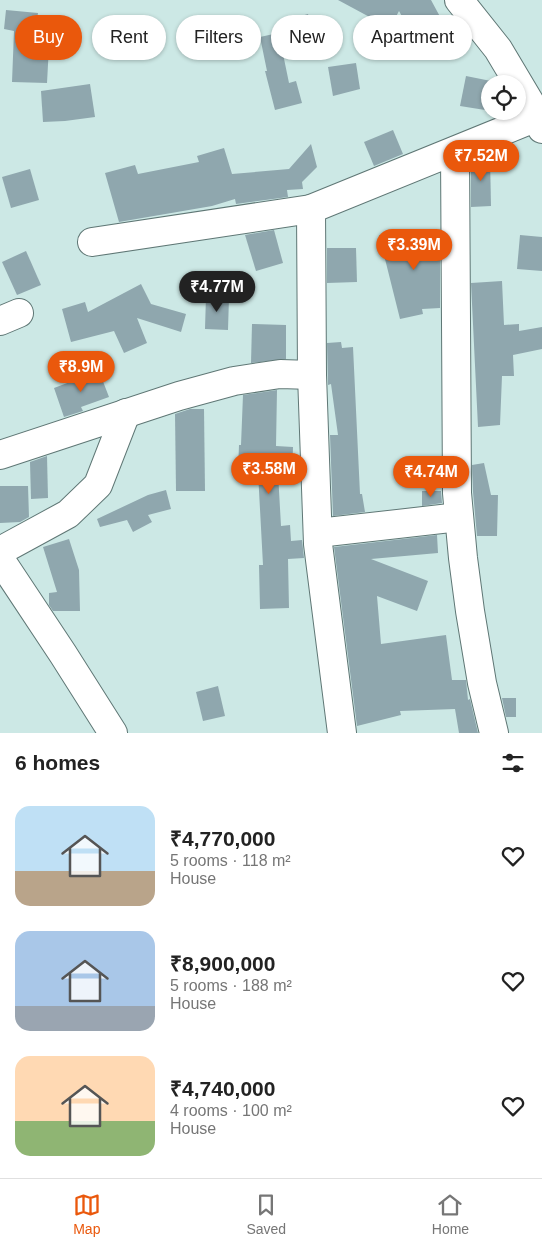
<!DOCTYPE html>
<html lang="en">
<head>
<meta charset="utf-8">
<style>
  :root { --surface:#fff; --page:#f6f6f6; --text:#222; --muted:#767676; --line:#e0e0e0; --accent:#ea580c }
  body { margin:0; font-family:Helvetica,sans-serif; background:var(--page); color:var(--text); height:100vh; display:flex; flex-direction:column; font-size:19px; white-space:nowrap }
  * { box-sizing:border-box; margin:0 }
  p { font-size:16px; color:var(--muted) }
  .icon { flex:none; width:28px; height:28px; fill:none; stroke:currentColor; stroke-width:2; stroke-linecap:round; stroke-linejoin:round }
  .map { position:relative; height:733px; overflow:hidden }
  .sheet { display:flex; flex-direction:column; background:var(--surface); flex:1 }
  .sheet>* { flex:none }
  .top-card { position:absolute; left:15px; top:15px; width:512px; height:45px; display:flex; gap:10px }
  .buttons { position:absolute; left:481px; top:75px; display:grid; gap:10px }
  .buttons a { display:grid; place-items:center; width:45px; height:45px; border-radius:50%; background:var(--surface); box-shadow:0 1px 4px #0004; font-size:25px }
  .price { position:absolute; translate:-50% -42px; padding:0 11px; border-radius:18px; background:var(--accent); color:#fff; font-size:16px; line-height:32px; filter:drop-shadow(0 1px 2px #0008) }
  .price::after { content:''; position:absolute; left:50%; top:30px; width:15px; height:11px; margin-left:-8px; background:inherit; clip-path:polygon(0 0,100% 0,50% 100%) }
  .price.current { background:#222; color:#fff }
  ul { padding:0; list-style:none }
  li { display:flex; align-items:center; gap:15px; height:125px; padding:0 15px }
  li span { display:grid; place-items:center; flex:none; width:140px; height:100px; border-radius:15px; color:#555 }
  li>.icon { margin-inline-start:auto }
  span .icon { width:60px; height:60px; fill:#fffc; stroke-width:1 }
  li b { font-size:21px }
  h2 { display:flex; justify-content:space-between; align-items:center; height:60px; padding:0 15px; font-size:21px }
  .tag { padding:0 18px; border-radius:22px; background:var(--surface); box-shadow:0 1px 4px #0004; font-size:18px; line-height:45px }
  .tag.current { background:var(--accent); color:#fff }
  .dock { display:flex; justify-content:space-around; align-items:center; height:70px; border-top:1px solid var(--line); background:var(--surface); font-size:14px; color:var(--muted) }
  .dock a { display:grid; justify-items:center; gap:2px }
  .dock .current { color:var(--accent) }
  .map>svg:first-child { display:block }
  .building { fill:#8fa7ae }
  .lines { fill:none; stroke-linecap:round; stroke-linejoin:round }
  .street-casing { stroke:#5f7775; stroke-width:30 }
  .street { stroke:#fff; stroke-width:28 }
</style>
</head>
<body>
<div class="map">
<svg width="542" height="733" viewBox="0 0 542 733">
  <rect width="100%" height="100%" fill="#cce8e5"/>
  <!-- building -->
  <g class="building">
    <polygon points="338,0 431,0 444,24 415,40 399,11 390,28"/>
    <polygon points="6,10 38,13 33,46 49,46 47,83 12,82 14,31 4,29"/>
    <polygon points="308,14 311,25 315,25 318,38 282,49 289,83 296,81 302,103 275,110 265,71 267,71 260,37 287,31 284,21"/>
    <polygon points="356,63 360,89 333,96 328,67"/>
    <polygon points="466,76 491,81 485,110 460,106"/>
    <polygon points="90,84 95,117 65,121 43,122 41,91"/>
    <polygon points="393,130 403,154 374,166 364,142"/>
    <polygon points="311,144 317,167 302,182 303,189 287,190 288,197 236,204 235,199 212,206 119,222 105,173 135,165 138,174 199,162 197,156 224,148 232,174 289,169"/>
    <polygon points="482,156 490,156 491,206 471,207 471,161"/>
    <polygon points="30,169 39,200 11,208 2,177"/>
    <polygon points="274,230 283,263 256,271 245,235"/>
    <polygon points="440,232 440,308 422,309 423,314 400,319 379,235"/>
    <polygon points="520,235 542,237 542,271 517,269"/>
    <polygon points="327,248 356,248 357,282 327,283"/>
    <polygon points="26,251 41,285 17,295 2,262"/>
    <polygon points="502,281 504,325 519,324 519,331 542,327 542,349 513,355 514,376 502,376 500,425 478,427 471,283"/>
    <polygon points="141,284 151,304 186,314 181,332 137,318 147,343 124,353 114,331 71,342 62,309 85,302 88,312"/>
    <polygon points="206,296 229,297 228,330 205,329"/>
    <polygon points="252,324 286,325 286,359 251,363"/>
    <polygon points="341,342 342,348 353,347 360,494 362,494 365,512 333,516 330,435 338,435 331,384 328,385 327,343"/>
    <polygon points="99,371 109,397 81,407 83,411 64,417 54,388"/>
    <polygon points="277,390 276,446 293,447 292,474 278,473 281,526 290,525 291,541 302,540 304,558 288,559 289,608 260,609 259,565 263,565 258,472 238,472 239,445 241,445 243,395"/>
    <polygon points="190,409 204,409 205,491 176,491 175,414"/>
    <polygon points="47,456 48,498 31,499 30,462"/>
    <polygon points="484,463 491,495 498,495 497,536 477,536 473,492 472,465"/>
    <polygon points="0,486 28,486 29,517 20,522 0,523"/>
    <polygon points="166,490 171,509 148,515 152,522 133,532 127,520 100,527 97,519 148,495"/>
    <polygon points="422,491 441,491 442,503 422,506"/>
    <polygon points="437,535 438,553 371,559 428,581 417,611 377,596 381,644 446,635 452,680 466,680 468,700 470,699 478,733 459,733 455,709 400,711 401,715 357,726 334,547"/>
    <polygon points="69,539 79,570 80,611 53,611 49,605 49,593 57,592 43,547"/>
    <polygon points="218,686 225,716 203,721 196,692"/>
    <polygon points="502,698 516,698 516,717 506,717"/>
  </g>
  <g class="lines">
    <defs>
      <g id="street">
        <polyline points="459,0 498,49 538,116 542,129"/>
        <polyline points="455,151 457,493 463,558 470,611 482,683 494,733"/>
        <polyline points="92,242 311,209"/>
        <polyline points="0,321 19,313"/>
        <polyline points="0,455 179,396 234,381 280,374 312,375"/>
        <polyline points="318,533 459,517"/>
        <polyline points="0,551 68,514 98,485 126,413"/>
        <polyline points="0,559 63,654 113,733"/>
        <polyline points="342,733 318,544 312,375 311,209 542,115"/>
      </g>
    </defs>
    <!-- street casing -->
    <use href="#street" class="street-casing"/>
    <!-- street -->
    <use href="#street" class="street"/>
  </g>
</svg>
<div class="buttons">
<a><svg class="icon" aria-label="locate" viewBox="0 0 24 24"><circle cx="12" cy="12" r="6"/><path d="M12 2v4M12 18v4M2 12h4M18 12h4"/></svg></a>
</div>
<b class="price" style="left:481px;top:182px">₹7.52M</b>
<b class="price" style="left:414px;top:271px">₹3.39M</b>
<b class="price current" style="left:217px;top:313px">₹4.77M</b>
<b class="price" style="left:81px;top:393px">₹8.9M</b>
<b class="price" style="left:269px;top:495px">₹3.58M</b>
<b class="price" style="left:431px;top:498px">₹4.74M</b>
<div class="top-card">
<a class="tag current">Buy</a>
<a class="tag">Rent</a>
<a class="tag">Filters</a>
<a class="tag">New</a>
<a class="tag">Apartment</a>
</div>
</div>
<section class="sheet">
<h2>6 homes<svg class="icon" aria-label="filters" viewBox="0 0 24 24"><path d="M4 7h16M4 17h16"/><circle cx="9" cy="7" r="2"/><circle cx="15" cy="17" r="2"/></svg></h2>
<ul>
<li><span style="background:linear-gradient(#bfe0f5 65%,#b9a48a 0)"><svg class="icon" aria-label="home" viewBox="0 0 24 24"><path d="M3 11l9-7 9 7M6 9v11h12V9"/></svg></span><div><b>₹4,770,000</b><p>5 rooms · 118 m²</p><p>House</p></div><svg class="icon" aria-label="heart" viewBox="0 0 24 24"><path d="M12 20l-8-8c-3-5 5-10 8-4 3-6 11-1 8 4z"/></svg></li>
<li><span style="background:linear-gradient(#a9c7e8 75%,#9aa5b1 0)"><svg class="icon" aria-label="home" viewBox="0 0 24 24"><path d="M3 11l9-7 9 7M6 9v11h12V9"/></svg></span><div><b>₹8,900,000</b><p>5 rooms · 188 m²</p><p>House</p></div><svg class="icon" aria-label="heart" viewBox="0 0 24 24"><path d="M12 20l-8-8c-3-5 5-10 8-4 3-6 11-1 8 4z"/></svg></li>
<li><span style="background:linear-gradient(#ffd9b3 65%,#8fb573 0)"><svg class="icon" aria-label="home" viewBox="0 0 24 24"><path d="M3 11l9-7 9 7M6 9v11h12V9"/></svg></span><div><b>₹4,740,000</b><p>4 rooms · 100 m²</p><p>House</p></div><svg class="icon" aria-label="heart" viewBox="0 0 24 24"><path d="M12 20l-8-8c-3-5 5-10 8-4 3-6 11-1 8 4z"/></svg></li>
</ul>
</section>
<nav class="dock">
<a class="current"><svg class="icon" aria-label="map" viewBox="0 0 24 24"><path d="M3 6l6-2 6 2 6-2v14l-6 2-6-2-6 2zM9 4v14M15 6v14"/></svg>Map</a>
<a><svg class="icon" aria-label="saved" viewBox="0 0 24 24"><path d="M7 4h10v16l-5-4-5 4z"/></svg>Saved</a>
<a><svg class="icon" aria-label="home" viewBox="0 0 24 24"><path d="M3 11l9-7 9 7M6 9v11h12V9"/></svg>Home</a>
</nav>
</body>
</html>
